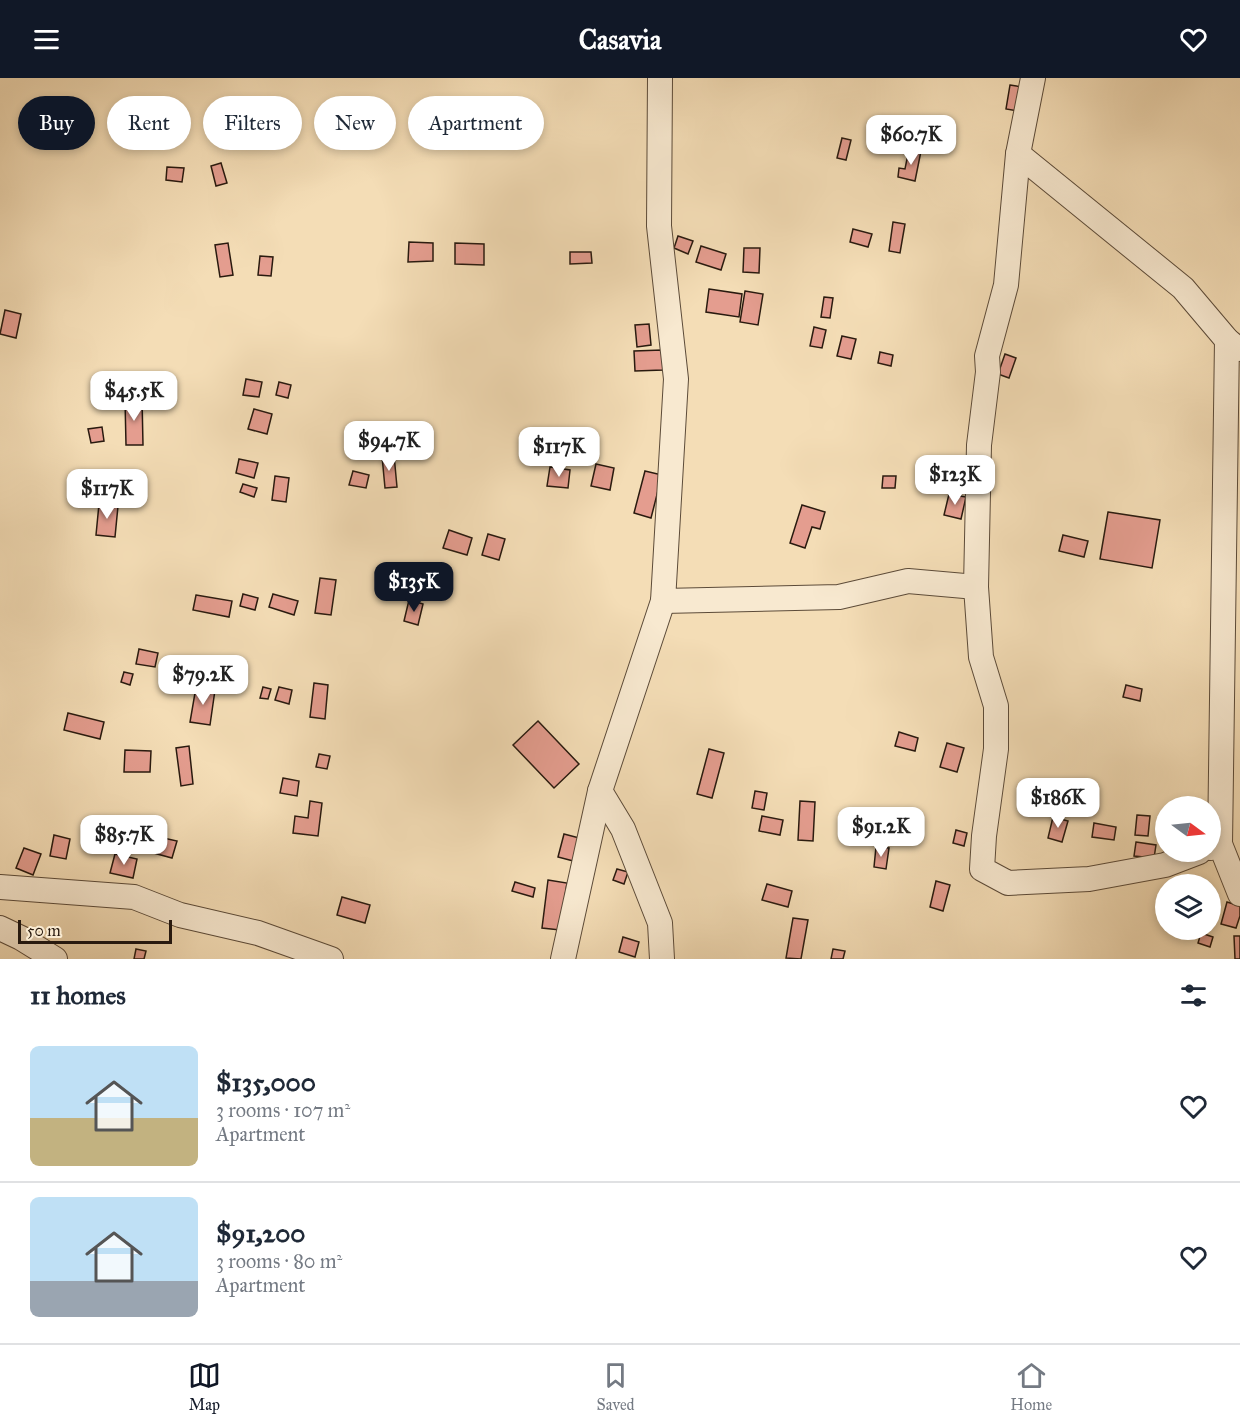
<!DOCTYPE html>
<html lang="en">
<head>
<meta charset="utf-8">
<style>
  :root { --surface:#fff; --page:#f2f2f3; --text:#1f2937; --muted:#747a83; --line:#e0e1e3; --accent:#111827 }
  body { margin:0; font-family:"IM FELL Great Primer",serif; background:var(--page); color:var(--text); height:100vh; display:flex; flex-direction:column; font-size:22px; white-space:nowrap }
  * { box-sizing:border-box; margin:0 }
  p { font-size:20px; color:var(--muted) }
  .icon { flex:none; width:33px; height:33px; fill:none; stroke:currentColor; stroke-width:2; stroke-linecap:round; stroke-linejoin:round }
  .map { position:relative; height:881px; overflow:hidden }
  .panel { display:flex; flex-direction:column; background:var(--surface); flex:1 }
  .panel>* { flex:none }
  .hud { position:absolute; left:18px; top:18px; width:600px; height:54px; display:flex; gap:12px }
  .needle { width:39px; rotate:105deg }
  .controls { position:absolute; left:1155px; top:718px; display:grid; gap:12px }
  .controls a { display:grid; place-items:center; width:66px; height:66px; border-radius:50%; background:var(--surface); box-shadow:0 3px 9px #0003; font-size:30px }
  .scale { position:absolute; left:18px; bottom:15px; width:154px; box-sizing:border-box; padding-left:6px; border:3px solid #291a0f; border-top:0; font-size:16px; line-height:21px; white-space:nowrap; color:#291a0f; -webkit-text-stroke:4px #f8e9d0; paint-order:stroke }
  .price { position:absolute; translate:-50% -51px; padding:0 14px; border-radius:12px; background:#fff; color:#222; font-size:20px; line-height:39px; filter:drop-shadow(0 2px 3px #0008) }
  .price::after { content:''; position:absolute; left:50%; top:36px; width:18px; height:14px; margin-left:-9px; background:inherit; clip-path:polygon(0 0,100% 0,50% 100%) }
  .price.selected { background:var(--accent); color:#fff }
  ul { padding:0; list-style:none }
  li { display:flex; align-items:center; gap:18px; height:150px; padding:0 30px }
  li+li { border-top:2px solid var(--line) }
  li span { display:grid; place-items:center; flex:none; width:168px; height:120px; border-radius:9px; color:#555 }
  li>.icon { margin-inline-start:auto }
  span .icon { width:72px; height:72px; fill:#fffc; stroke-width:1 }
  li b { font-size:26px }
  h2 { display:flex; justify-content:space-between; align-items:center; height:72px; padding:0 30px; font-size:26px }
  .pill { padding:0 21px; border-radius:27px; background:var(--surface); box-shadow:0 3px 9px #0003; font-size:21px; line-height:54px }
  .pill.selected { background:var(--accent); color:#fff }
  header { display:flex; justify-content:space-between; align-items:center; height:78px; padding:0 30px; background:var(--accent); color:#fff; font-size:27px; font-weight:700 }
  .tab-bar { display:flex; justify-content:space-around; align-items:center; height:84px; border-top:2px solid var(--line); background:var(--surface); font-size:16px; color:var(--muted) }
  .tab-bar a { display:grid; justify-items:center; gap:3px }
  .tab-bar .selected { color:var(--accent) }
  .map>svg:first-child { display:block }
  .building { fill:#e49d8f; stroke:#291a0f; stroke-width:1.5 }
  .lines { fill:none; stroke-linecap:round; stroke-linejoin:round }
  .street-casing { stroke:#5c4b39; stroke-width:26 }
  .street { stroke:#f8e9d0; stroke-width:24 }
</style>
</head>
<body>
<header><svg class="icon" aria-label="menu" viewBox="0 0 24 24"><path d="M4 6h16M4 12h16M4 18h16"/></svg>Casavia<svg class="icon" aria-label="heart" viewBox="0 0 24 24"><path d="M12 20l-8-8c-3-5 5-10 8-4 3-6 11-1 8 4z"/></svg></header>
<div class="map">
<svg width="1240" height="881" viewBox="0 0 1240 881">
  <rect width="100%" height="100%" fill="#f4ddb6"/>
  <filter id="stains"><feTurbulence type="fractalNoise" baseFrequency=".00333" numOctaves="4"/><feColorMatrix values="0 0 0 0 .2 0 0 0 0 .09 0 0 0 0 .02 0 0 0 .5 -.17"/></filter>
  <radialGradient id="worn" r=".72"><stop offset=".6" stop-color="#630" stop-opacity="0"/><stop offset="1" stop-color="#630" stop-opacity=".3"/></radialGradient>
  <!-- building -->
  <g class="building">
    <polygon points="1010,7 1022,9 1018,33 1006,31"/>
    <polygon points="929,54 937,56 935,67 926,66"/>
    <polygon points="842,60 851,62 846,82 837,80"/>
    <polygon points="909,71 921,73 915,103 898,99 899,90 905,91"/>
    <polygon points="221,85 227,105 216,108 211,88"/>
    <polygon points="167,89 184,90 182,104 166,102"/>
    <polygon points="893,144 905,146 900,175 889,173"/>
    <polygon points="853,151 872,156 868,169 850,164"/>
    <polygon points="678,158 693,163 688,176 674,170"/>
    <polygon points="409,164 433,165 433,183 408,184"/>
    <polygon points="228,165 233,197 220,199 215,167"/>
    <polygon points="455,165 484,166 484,187 455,186"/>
    <polygon points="701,168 726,176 721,192 696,184"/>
    <polygon points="744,170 760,170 759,195 743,194"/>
    <polygon points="570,174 591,174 592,185 570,186"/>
    <polygon points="260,178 273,179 271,198 258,197"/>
    <polygon points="709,211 742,216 739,239 706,234"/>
    <polygon points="745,213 763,216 758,247 740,244"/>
    <polygon points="824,219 833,220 830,240 821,239"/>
    <polygon points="5,232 21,236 16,260 0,256"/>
    <polygon points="649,246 651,267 637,269 635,247"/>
    <polygon points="814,249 826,252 822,270 810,268"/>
    <polygon points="842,258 856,261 851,281 837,278"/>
    <polygon points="662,272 663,292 635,293 634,273"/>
    <polygon points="880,274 893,277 891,288 878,285"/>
    <polygon points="1005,276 1016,280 1009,300 998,296"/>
    <polygon points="246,301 262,304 259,319 243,317"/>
    <polygon points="279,304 291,307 288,320 276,317"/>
    <polygon points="142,320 143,367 126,367 125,321"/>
    <polygon points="254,331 272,336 267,356 248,351"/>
    <polygon points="102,349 104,363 91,365 88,351"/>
    <polygon points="394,377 397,409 385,410 382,378"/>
    <polygon points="239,381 258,385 254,400 236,395"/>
    <polygon points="596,386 614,390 610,412 591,408"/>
    <polygon points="550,389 570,392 568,410 547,408"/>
    <polygon points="353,393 369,397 366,410 349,407"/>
    <polygon points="645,393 662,397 651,440 634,435"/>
    <polygon points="275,398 289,400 286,424 272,422"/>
    <polygon points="883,398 896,398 895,410 882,410"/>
    <polygon points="243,406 257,410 254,419 240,414"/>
    <polygon points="949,416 966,419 961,441 944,437"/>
    <polygon points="99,426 118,428 115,459 96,457"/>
    <polygon points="802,427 825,434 820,451 812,449 805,470 790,465"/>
    <polygon points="1108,434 1160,442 1152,490 1100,481"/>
    <polygon points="449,452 472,460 467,477 443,470"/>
    <polygon points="488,456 505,461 499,482 482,477"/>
    <polygon points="1063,457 1088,463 1084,479 1059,473"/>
    <polygon points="320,500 336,502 331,537 315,535"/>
    <polygon points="243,516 258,520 255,532 240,528"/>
    <polygon points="273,516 298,523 294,537 269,529"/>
    <polygon points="196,517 232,523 229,539 193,532"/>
    <polygon points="409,522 423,526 418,547 404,543"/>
    <polygon points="139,571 158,575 155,589 136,586"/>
    <polygon points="124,594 133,596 130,607 121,604"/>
    <polygon points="314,605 328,607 325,641 310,639"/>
    <polygon points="1126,607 1142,611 1140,623 1123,619"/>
    <polygon points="196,609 215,612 210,647 190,644"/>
    <polygon points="263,609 271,611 268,621 260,620"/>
    <polygon points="279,609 292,612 289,626 275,622"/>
    <polygon points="68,635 104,644 100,661 64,652"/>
    <polygon points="538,643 579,686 554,710 513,667"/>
    <polygon points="899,654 918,660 915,673 895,668"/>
    <polygon points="947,665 964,670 957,694 940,689"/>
    <polygon points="189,668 193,706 181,708 176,670"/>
    <polygon points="709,671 724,675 712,720 697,716"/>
    <polygon points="125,672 151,673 150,694 124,694"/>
    <polygon points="319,676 330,678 327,691 316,689"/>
    <polygon points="283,700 299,703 297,718 280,715"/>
    <polygon points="755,713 767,715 764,732 752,730"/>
    <polygon points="1073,715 1090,719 1088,728 1071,724"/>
    <polygon points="310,723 322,725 318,758 293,755 295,738 308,740"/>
    <polygon points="800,723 815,724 813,763 798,762"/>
    <polygon points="1137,737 1150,738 1148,758 1135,757"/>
    <polygon points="762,738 783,742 780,757 759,753"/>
    <polygon points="1053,739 1068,743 1062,764 1048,760"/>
    <polygon points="1094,745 1116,749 1114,762 1092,759"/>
    <polygon points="956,752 967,755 964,768 953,765"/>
    <polygon points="564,756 587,762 581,785 558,779"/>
    <polygon points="54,757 70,761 66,781 50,778"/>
    <polygon points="150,757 177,763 172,780 146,773"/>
    <polygon points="1136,764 1156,767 1154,780 1134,778"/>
    <polygon points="876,769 889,770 886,791 874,789"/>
    <polygon points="24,770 41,776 33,797 16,790"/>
    <polygon points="115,776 137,781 133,800 110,795"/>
    <polygon points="617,791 628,794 624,806 613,802"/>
    <polygon points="548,802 567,805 560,852 542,850"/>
    <polygon points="936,803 950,807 943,833 930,829"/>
    <polygon points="515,804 535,810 533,819 512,813"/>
    <polygon points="767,806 792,813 788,829 762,822"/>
    <polygon points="342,819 370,827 365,845 337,837"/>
    <polygon points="1227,824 1240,828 1240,838 1236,850 1221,846"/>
    <polygon points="793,840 808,842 801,881 786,880"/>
    <polygon points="1201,855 1213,859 1210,869 1198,865"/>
    <polygon points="1234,858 1240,858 1240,881 1235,881"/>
    <polygon points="623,859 639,864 635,879 619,874"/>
    <polygon points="136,871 146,873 144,881 134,881"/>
    <polygon points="833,871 845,873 843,881 831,881"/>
  </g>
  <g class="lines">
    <defs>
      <g id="street">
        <polyline points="660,0 659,148 676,301 663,523 839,519 908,503 976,509"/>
        <polyline points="1033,0 1018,76 1006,207 987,278 988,294 979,367 976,509 981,579 996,628 996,671 984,758 982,791 1008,805 1089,801 1165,787 1199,774"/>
        <polyline points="1018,76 1183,210 1227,262 1238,271"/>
        <polyline points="600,713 623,751 660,845 662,881"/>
        <polyline points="1220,766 1240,816"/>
        <polyline points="1210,770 1220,766 1227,262"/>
        <polyline points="0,809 134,819 180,837 258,855 331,881"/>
        <polyline points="0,850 21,860 55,881"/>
        <polyline points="563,881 600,713 663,523"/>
      </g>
    </defs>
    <!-- street casing -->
    <use href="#street" class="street-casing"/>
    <!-- street -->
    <use href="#street" class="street"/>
  </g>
  <rect width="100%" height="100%" filter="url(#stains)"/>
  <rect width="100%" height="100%" fill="url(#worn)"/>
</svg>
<div class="controls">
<a><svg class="needle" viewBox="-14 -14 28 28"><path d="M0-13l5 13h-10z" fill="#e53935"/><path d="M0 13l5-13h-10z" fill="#747a83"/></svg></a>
<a><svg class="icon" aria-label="layers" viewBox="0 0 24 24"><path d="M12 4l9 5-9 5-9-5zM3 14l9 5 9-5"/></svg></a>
</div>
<div class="scale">50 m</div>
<b class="price" style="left:911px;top:88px">$60.7K</b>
<b class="price" style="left:134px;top:344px">$45.5K</b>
<b class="price" style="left:389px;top:394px">$94.7K</b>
<b class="price" style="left:559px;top:400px">$117K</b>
<b class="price" style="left:955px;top:428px">$123K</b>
<b class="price" style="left:107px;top:442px">$117K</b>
<b class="price selected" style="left:414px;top:535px">$135K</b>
<b class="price" style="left:203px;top:628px">$79.2K</b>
<b class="price" style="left:1058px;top:751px">$186K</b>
<b class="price" style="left:881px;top:780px">$91.2K</b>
<b class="price" style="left:124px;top:788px">$85.7K</b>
<div class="hud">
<a class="pill selected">Buy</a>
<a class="pill">Rent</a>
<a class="pill">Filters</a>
<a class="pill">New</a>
<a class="pill">Apartment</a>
</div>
</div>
<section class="panel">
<h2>11 homes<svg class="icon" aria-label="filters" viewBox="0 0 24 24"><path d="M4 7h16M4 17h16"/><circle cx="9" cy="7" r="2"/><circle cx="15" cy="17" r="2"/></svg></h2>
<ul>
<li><span style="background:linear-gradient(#bfe0f5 60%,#c2b280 0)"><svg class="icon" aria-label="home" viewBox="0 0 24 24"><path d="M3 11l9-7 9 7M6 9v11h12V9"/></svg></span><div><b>$135,000</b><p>3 rooms · 107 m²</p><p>Apartment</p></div><svg class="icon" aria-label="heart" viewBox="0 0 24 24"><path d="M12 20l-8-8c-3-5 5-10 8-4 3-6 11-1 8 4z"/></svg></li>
<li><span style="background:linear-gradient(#bfe0f5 70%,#9aa5b1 0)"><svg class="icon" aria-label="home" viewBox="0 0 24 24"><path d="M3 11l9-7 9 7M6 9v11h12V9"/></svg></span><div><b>$91,200</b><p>3 rooms · 80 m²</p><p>Apartment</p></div><svg class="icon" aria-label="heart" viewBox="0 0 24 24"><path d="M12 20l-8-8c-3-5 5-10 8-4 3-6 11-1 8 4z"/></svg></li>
</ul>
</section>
<nav class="tab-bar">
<a class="selected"><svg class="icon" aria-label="map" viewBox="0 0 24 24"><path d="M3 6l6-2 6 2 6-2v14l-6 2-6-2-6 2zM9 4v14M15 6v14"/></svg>Map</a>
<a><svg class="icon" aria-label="saved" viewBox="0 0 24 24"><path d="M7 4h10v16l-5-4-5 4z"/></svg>Saved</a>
<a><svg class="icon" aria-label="home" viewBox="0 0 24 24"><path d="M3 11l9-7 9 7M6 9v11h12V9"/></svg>Home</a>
</nav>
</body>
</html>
